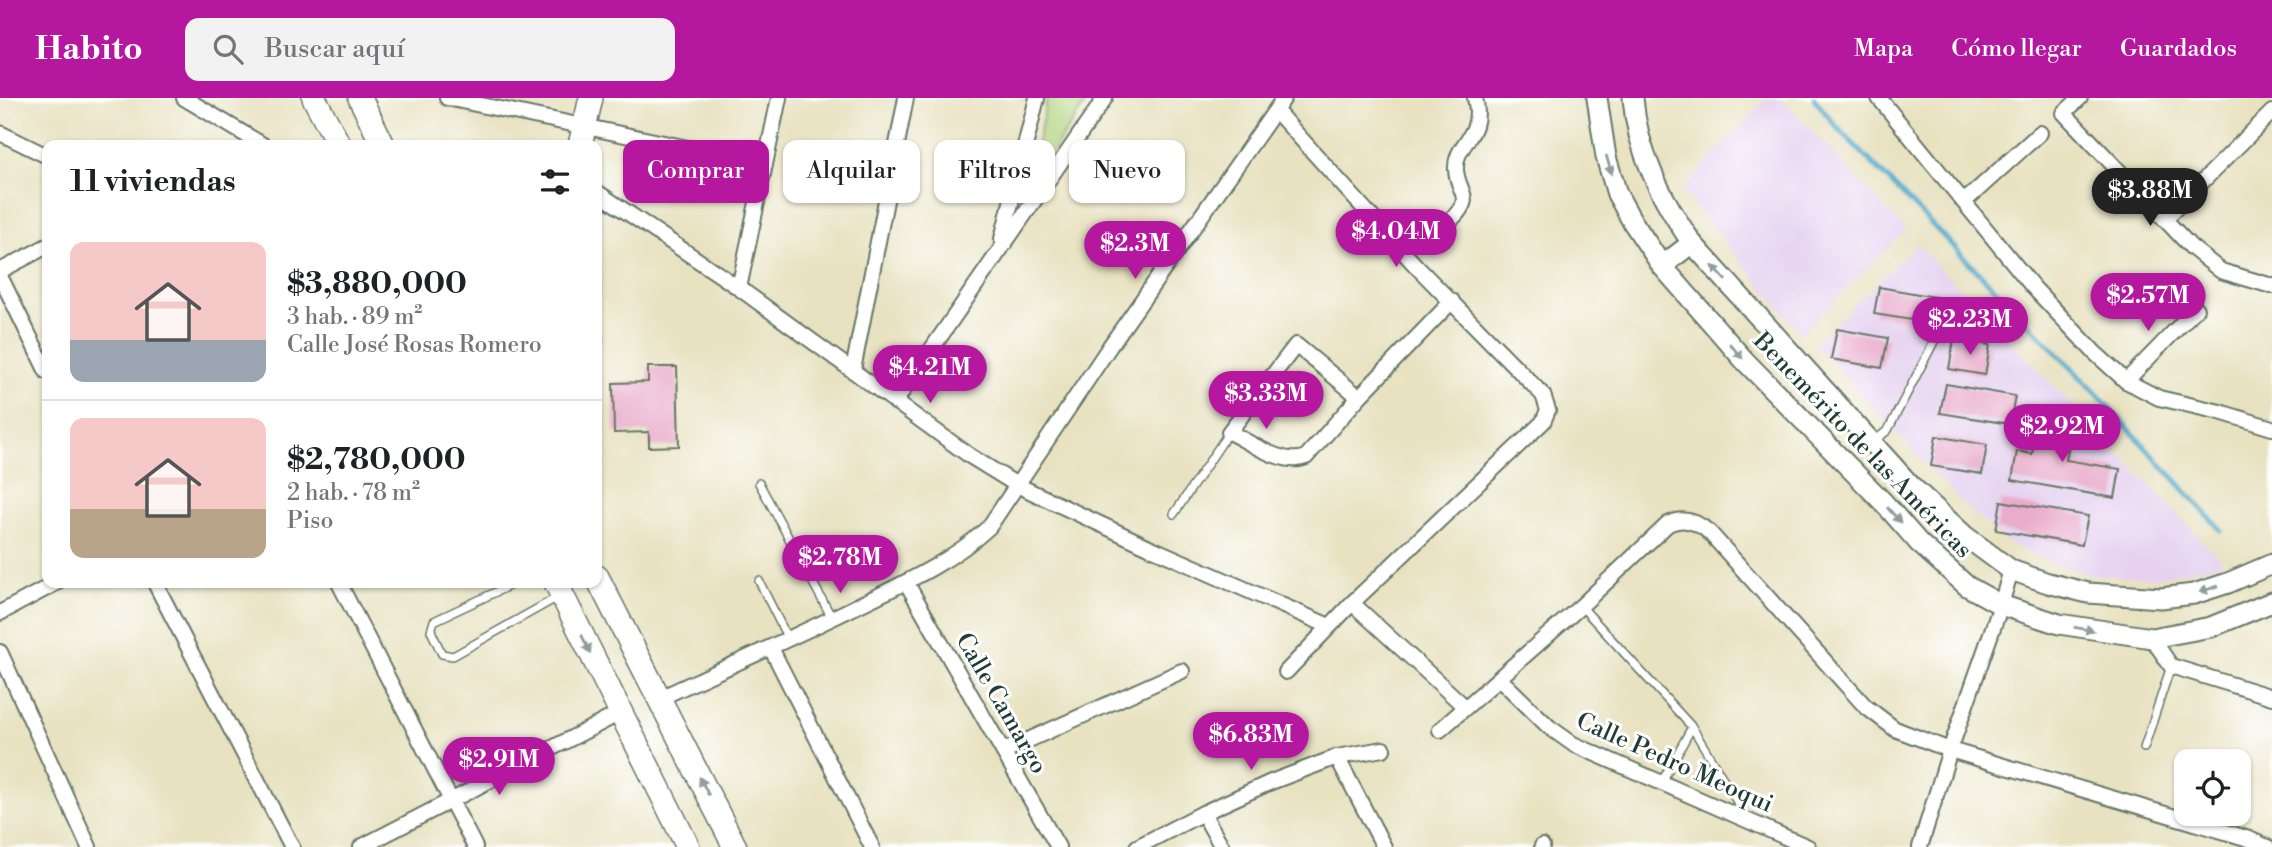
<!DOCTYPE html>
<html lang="es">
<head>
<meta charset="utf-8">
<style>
  :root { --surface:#fff; --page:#f2f2f2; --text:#202124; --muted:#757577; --line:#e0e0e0; --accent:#b5179e }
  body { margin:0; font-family:"Libre Bodoni",serif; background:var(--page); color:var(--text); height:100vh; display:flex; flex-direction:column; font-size:26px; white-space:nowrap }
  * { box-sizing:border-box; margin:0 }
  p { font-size:23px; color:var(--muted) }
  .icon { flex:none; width:38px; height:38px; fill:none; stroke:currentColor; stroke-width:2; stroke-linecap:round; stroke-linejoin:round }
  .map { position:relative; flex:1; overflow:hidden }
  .sheet { position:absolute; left:42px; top:42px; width:560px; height:448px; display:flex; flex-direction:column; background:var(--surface); border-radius:14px; box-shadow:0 2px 5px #0004 }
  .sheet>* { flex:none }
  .guide { position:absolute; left:623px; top:42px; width:665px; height:63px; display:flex; gap:14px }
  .tools { position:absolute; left:2174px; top:651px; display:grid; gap:14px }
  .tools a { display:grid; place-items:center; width:77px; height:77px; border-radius:14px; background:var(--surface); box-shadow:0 2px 5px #0004; font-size:35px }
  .price { position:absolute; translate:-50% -60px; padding:0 16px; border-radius:24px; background:var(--accent); color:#fff; font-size:23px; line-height:46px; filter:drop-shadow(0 2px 4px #0008) }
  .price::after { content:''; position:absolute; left:50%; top:42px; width:21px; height:16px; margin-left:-10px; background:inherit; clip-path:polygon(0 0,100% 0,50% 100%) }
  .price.selected { background:#222; color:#fff }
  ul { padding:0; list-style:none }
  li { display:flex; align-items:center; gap:21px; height:175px; padding:0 28px }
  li+li { border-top:2px solid var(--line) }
  li span { display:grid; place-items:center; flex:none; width:196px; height:140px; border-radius:14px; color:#555 }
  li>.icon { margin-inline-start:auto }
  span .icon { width:84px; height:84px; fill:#fffc; stroke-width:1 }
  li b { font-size:30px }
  h2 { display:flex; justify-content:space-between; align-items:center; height:84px; padding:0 28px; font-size:30px }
  .tag { padding:0 24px; border-radius:14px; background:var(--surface); box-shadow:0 2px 5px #0004; font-size:24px; line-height:63px }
  .tag.selected { background:var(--accent); color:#fff }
  header { display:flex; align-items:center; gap:42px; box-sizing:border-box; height:98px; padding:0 35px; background:var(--accent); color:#fff }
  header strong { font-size:33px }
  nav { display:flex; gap:38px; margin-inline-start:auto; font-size:24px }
  .search { width:490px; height:63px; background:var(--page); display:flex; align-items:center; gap:18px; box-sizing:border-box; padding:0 24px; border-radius:14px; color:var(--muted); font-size:26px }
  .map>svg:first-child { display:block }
  .built { fill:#e6d2f0 }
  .green { fill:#afd17a; stroke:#678757; stroke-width:2 }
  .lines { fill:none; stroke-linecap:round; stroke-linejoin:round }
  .stream { stroke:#4ba8c9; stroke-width:5 }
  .building { fill:#e9accb }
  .service-casing { stroke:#657765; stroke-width:10 }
  .minor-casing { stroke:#657765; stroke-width:18 }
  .tertiary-casing { stroke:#657765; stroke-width:23 }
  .primary-casing { stroke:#657765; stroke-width:26 }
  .service { stroke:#fff; stroke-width:7 }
  .minor { stroke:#fff; stroke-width:14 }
  .tertiary { stroke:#fff; stroke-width:19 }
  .primary { stroke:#fff; stroke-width:23 }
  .oneway { fill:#8f9e9a }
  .labels { text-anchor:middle; stroke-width:6; stroke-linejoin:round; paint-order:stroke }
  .street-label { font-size:24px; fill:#1f3d34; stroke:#fff }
</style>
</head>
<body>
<header>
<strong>Habito</strong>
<div class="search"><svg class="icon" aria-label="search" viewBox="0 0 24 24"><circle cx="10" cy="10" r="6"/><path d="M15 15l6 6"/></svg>Buscar aquí</div>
<nav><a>Mapa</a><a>Cómo llegar</a><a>Guardados</a></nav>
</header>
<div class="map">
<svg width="2272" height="749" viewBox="0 0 2272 749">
  <rect width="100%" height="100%" fill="#fff"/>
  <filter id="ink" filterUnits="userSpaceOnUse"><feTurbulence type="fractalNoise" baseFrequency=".0143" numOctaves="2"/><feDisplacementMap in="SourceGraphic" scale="14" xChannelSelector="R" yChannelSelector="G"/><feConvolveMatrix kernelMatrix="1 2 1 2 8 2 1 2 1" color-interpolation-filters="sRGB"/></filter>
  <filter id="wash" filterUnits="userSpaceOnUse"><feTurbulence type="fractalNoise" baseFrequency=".00686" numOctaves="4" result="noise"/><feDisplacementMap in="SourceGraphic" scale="28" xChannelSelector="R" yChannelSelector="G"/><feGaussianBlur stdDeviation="1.57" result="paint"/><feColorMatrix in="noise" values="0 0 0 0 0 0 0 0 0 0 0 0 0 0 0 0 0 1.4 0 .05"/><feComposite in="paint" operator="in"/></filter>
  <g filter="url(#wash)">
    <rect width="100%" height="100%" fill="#e8e2c1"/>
    <!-- built -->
    <g class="built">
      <polygon points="1767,0 1781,0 1906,132 1801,236 1682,92"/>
      <polygon points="1917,146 2224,465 2155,480 2090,477 2055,466 2009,446 1966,409 1814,246"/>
    </g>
    <!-- green -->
    <polygon class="green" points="1047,0 1089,0 1028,89"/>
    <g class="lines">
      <!-- stream -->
      <polyline class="stream" points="1814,0 1834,26 2097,296 2221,432"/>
    </g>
    <g id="blocks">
      <!-- building -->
      <g class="building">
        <polygon points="1879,189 1947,201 1943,227 1874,216"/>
        <polygon points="1837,231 1888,240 1882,270 1831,261"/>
        <polygon points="1954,241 1990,247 1985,277 1949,271"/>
        <polygon points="648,269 677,269 679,348 649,349 649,334 614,335 613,285 648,284"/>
        <polygon points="1946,286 2015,298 2010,326 1940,315"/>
        <polygon points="2039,319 2073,325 2066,362 2120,371 2115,400 2012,382 2017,353 2032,356"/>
        <polygon points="1936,338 1987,347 1982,376 1931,368"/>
        <polygon points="2001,403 2088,418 2082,447 1996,432"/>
      </g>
    </g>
  </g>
  <g filter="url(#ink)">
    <use href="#blocks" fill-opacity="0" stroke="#657765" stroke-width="2"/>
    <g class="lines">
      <defs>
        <g id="service">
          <polyline points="597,232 599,241 597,256"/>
          <polyline points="1873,344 1888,332 1936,240"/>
          <polyline points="759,385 832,520"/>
          <polyline points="1174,416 1229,334"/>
          <polyline points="759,483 788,541"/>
          <polyline points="515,485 434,523 431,533 442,556 453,558 558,499"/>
          <polyline points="1581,508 1692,629 1746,719"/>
          <polyline points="2144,650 2171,568"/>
          <polyline points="1661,685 1692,629"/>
        </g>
        <g id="minor">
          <polyline points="184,0 263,47"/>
          <polyline points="447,0 765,66"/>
          <polyline points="1879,0 2033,189 2095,255 2126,283 2159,300 2220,314 2272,330"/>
          <polyline points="2080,0 2064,15 2191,149 2221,173 2272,188"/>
          <polyline points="1276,13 1416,168 1543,297 1548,312 1543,324 1352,505 1286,574"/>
          <polyline points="0,35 47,58"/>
          <polyline points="597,94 739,190 970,358 1017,387 1149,449 1329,528"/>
          <polyline points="1965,103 2040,35"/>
          <path d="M1452,121C1475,98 1458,96 1456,72C1454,44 1485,40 1475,0"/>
          <polyline points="2165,121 2272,14"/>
          <polyline points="1002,141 1037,0"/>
          <polyline points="0,173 47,148"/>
          <polyline points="0,178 47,274"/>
          <polyline points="739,190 779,0"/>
          <polyline points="853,272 906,0"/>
          <polyline points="2126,283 2196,211"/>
          <path d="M1359,299L1296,247L1229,334C1250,344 1284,369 1306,359L1359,299L1452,203"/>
          <polyline points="895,304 1105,0"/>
          <polyline points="906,484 1058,749"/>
          <polyline points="155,485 292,749"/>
          <polyline points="339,485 475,749"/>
          <polyline points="1352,505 1465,609"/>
          <polyline points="0,515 56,485"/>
          <polyline points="2152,540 2171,568 2272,599"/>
          <polyline points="771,550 872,749"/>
          <polyline points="0,554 89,749"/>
          <polyline points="1500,581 1549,629 1573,646 1808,749"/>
          <path d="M660,600C725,570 790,541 855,509C902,486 950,465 989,429L1110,248L1284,0"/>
          <path d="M1440,632L1581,508L1668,426C1684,418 1698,424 1710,435L1865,608L1895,631L1950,652L2249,741L2267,749"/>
          <polyline points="1004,653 1182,573"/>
          <polyline points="1337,659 1384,749"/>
          <polyline points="1203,715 1222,749"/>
          <polyline points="1542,748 1542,749"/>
          <polyline points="361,749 620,615"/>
          <polyline points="1137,749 1203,715 1271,684 1337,659 1383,651"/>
          <polyline points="1920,749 1950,652 2001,507 2011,472"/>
        </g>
        <g id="tertiary">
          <polyline points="1597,0 1606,59 1617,96 1632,123 1662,168 1744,262 1884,405 1919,445 1967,488 2001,507 2059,526 2152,540 2211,529 2272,504"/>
          <path d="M1633,0C1637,55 1662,101 1692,145L1911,388L1965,438L2011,472L2048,485L2088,495L2161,500L2194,496L2228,485L2272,466"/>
          <polyline points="1662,168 1692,145"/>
        </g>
        <g id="primary">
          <polyline points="314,0 339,47"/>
          <polyline points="360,0 383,47"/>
          <polyline points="580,47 591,0"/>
          <polyline points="597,479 735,749"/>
          <polyline points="556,485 688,749"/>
        </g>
      </defs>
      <!-- service casing -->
      <use href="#service" class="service-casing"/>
      <!-- minor casing -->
      <use href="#minor" class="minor-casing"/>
      <!-- tertiary casing -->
      <use href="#tertiary" class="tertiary-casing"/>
      <!-- primary casing -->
      <use href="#primary" class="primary-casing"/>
      <!-- service -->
      <use href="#service" class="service"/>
      <!-- minor -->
      <use href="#minor" class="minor"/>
      <!-- tertiary -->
      <use href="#tertiary" class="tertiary"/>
      <!-- primary -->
      <use href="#primary" class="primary"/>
    </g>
    <!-- one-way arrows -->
    <defs><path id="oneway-solid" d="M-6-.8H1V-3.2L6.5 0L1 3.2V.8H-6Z" transform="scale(1.75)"/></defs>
    <g class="oneway">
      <use href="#oneway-solid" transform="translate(1609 67) rotate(74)"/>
      <use href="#oneway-solid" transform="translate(1719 175) rotate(-132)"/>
      <use href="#oneway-solid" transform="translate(1736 253) rotate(49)"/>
      <use href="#oneway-solid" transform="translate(1894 417) rotate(48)"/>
      <use href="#oneway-solid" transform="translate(2209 491) rotate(163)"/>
      <use href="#oneway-solid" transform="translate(2084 531) rotate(10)"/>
      <use href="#oneway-solid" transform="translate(586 546) rotate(64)"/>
      <use href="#oneway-solid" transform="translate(704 688) rotate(-117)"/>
    </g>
  </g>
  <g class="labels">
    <!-- street labels -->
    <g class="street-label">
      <text transform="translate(1863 347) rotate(46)" y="8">Benemérito de las Américas</text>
      <text transform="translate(1002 605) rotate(60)" y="8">Calle Camargo</text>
      <text transform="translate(1675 664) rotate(24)" y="8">Calle Pedro Meoqui</text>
    </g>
  </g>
</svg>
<div class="tools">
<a><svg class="icon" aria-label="locate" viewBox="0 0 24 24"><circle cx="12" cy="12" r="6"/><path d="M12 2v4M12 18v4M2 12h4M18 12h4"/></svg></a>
</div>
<b class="price selected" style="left:2150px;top:130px">$3.88M</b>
<b class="price" style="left:1396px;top:171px">$4.04M</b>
<b class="price" style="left:1135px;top:183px">$2.3M</b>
<b class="price" style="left:2148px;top:235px">$2.57M</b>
<b class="price" style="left:1970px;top:259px">$2.23M</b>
<b class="price" style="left:930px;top:307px">$4.21M</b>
<b class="price" style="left:1266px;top:333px">$3.33M</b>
<b class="price" style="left:2062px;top:366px">$2.92M</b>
<b class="price" style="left:840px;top:497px">$2.78M</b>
<b class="price" style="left:1251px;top:674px">$6.83M</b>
<b class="price" style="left:499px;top:699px">$2.91M</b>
<div class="guide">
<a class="tag selected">Comprar</a>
<a class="tag">Alquilar</a>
<a class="tag">Filtros</a>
<a class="tag">Nuevo</a>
</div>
<section class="sheet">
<h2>11 viviendas<svg class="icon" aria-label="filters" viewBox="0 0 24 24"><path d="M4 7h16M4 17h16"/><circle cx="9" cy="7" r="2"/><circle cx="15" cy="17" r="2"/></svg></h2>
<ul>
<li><span style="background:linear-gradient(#f6c9c9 70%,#9aa5b1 0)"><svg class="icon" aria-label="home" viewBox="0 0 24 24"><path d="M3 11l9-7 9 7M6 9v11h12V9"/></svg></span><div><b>$3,880,000</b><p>3 hab. · 89 m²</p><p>Calle José Rosas Romero</p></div></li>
<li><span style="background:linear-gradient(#f6c9c9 65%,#b9a48a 0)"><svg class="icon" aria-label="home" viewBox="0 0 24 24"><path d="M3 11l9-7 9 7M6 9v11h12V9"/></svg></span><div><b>$2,780,000</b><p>2 hab. · 78 m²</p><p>Piso</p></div></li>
</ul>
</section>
</div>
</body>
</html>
